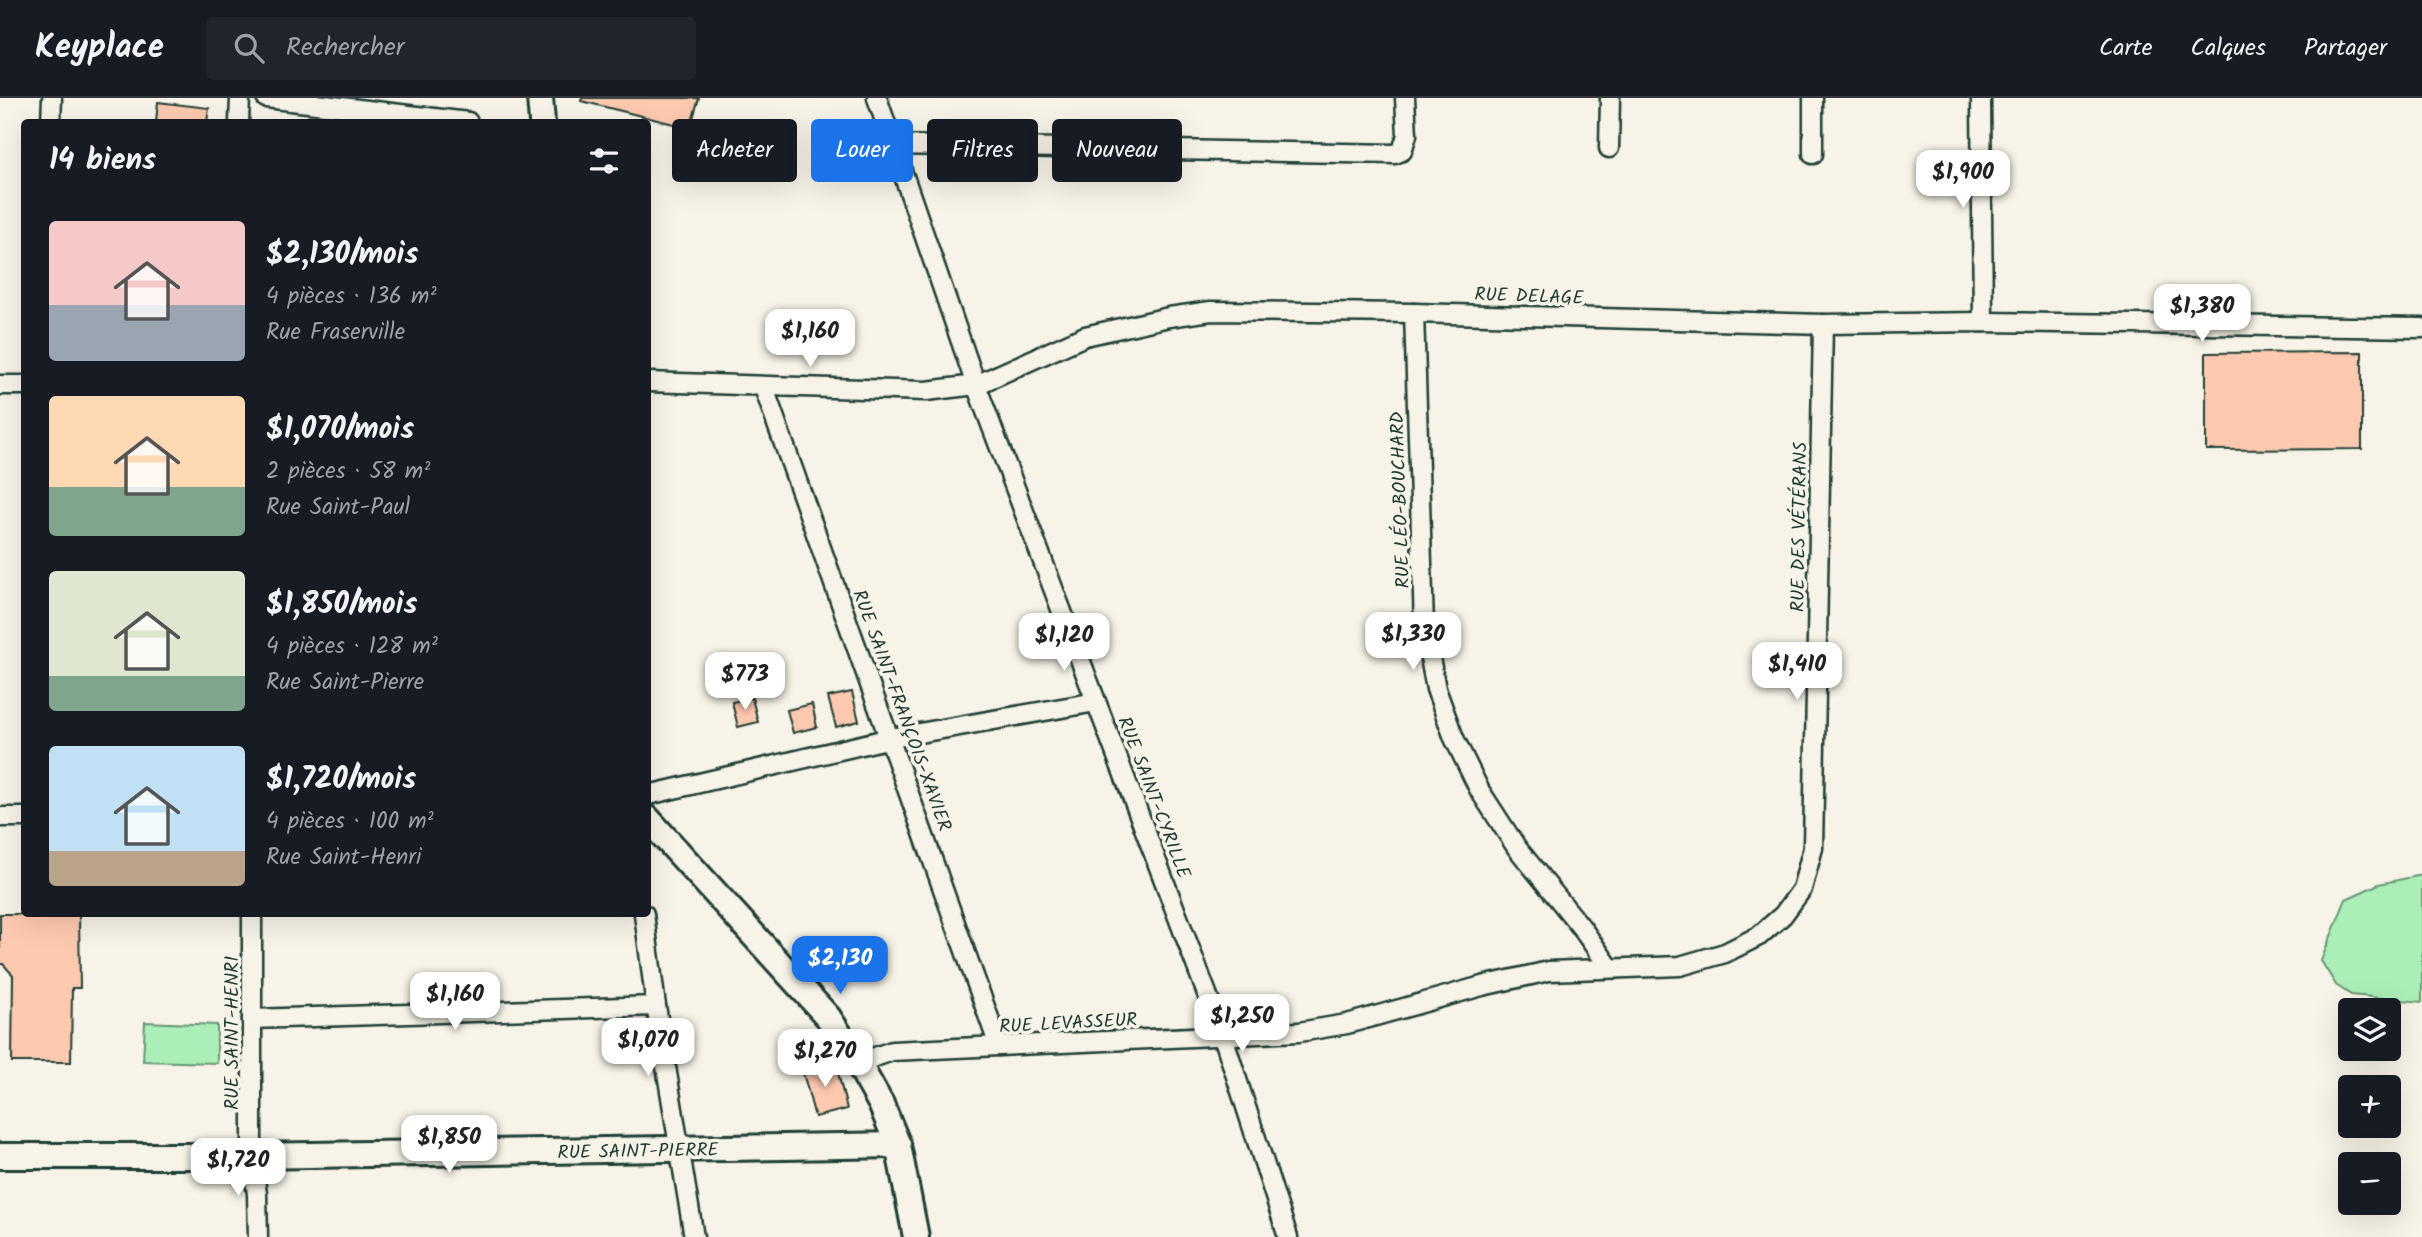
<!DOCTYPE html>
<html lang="fr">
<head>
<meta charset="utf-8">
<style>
  :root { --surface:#171b24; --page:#20242c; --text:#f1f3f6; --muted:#9ea1a6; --line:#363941; --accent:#1a73e8 }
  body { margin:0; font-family:Kalam,sans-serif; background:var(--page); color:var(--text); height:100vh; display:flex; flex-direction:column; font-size:26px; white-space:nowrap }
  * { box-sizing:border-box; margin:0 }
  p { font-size:23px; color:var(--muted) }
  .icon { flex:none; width:38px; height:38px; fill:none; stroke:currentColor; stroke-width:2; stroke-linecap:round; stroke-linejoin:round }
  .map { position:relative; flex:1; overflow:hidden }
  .side { position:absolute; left:21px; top:21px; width:630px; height:798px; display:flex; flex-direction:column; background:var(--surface); border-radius:7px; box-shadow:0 7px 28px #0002 }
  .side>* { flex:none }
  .top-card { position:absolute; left:672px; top:21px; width:665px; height:63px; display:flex; gap:14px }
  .controls { position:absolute; left:2338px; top:900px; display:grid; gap:14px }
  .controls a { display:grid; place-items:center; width:63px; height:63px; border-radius:7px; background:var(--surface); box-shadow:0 7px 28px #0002; font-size:35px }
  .price { position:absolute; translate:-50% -60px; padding:0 16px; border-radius:14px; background:#fff; color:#222; font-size:23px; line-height:46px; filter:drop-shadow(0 2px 4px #0008) }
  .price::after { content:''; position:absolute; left:50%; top:42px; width:21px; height:16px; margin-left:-10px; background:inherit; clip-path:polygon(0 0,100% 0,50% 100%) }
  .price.current { background:var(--accent); color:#fff }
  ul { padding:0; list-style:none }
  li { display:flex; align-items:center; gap:21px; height:175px; padding:0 28px }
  li span { display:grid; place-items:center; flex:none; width:196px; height:140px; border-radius:7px; color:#555 }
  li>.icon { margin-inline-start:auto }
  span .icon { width:84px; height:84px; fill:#fffc; stroke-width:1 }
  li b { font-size:30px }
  h2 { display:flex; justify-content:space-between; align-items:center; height:84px; padding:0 28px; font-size:30px }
  .pill { padding:0 24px; border-radius:7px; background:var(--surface); box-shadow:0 7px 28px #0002; font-size:24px; line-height:63px }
  .pill.current { background:var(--accent); color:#fff }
  header { display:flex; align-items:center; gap:42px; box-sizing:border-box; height:98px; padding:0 35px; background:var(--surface); border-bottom:2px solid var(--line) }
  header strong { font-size:33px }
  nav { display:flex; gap:38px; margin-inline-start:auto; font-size:24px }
  .search { width:490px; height:63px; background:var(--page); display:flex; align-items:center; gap:18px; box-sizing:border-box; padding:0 24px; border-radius:7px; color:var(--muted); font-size:26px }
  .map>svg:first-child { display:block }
  .green { fill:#aceeb7; stroke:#669676; stroke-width:2 }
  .building { fill:#fecaaf; stroke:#1f3d34; stroke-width:2 }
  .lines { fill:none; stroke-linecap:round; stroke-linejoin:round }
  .street-casing { stroke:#1f3d34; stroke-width:23 }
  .secondary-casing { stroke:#1f3d34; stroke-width:30 }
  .street { stroke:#f7f3e8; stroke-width:18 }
  .secondary { stroke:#f7f3e8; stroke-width:24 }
  .labels { text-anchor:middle; stroke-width:7; stroke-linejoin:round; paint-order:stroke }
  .street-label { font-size:19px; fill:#1f3d34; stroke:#f7f3e8 }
</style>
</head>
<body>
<header>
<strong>Keyplace</strong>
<div class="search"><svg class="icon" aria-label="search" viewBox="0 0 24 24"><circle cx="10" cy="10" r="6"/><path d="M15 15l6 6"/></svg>Rechercher</div>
<nav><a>Carte</a><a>Calques</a><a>Partager</a></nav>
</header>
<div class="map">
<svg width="2422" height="1139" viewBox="0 0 2422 1139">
  <rect width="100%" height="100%" fill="#f7f3e8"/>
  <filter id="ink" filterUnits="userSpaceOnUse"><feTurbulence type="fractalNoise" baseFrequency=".0143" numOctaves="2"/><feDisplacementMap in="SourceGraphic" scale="14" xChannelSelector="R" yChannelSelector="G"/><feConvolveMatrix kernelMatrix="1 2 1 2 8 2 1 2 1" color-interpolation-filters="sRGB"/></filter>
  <g filter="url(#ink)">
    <!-- green -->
    <g class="green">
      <polygon points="2422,777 2422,904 2351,897 2336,887 2321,863 2346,801 2379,786"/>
      <polygon points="145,924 217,927 217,965 143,963"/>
    </g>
    <!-- building -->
    <g class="building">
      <polygon points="582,0 699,0 690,30 581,3"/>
      <polygon points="158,4 209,10 207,24 156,24"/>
      <polygon points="2362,254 2362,351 2206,352 2206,255"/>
      <polygon points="852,594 859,623 836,629 828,599"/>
      <polygon points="752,600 758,624 738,629 732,604"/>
      <polygon points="812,606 817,629 793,635 787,612"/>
      <polygon points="0,816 79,816 80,890 72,890 71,964 12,964 13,877 3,866 0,866"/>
      <polygon points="835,963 847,1011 815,1019 802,971"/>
    </g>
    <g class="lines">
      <defs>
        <g id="street">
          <polyline points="266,0 468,24"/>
          <polyline points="877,0 976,287 1223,938 1288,1139"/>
          <polyline points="1981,0 1983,224"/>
          <polyline points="51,24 52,0"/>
          <polyline points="239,24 240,0"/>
          <polyline points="892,47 1395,56 1402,53 1407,37 1405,0"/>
          <polyline points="1609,50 1610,0"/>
          <polyline points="1813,56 1813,0"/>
          <polyline points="1414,215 1424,528 1436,591 1454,640 1480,693 1517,750 1581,829 1610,870"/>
          <polyline points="648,284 926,293 976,287 1085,238 1169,219 1211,213 1414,215 1823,226 1983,224 2422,230"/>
          <polyline points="0,287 24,287"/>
          <polyline points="764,290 999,948"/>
          <polyline points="648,697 891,640 1096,604"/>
          <polyline points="0,719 24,719"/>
          <polyline points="252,816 252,1058 257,1096 258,1139"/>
          <polyline points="644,816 656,908 694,1139"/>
          <polyline points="252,921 656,908"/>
          <polyline points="858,965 892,953 1299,934 1347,926 1482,888 1549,873 1680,868 1725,855 1759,838 1783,817 1802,791 1813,750 1823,226"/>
        </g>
        <g id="secondary">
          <polyline points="540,0 542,24"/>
          <polyline points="648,721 828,919 858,965 881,1006 898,1047 916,1139"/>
          <polyline points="0,1058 252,1058 898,1047"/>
        </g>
      </defs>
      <!-- street casing -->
      <use href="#street" class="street-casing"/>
      <!-- secondary casing -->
      <use href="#secondary" class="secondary-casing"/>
      <!-- street -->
      <use href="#street" class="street"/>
      <!-- secondary -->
      <use href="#secondary" class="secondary"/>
    </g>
  </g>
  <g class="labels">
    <!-- street labels -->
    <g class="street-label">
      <text transform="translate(1529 197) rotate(2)" y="7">RUE DELAGE</text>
      <text transform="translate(1399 402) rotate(-92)" y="7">RUE LÉO-BOUCHARD</text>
      <text transform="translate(1798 429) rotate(-89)" y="7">RUE DES VÉTÉRANS</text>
      <text transform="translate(903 612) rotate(70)" y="7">RUE SAINT-FRANÇOIS-XAVIER</text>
      <text transform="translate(1155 699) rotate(69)" y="7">RUE SAINT-CYRILLE</text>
      <text transform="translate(1068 924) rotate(-3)" y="7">RUE LEVASSEUR</text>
      <text transform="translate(231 935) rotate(-90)" y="7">RUE SAINT-HENRI</text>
      <text transform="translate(638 1052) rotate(-1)" y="7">RUE SAINT-PIERRE</text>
    </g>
  </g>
</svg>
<div class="controls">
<a><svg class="icon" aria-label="layers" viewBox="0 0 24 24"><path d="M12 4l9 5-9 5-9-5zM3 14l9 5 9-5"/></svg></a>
<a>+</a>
<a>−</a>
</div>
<b class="price" style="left:1963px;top:112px">$1,900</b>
<b class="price" style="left:2202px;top:246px">$1,380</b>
<b class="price" style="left:810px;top:271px">$1,160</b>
<b class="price" style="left:1413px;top:574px">$1,330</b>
<b class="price" style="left:1064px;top:575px">$1,120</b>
<b class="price" style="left:1797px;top:604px">$1,410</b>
<b class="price" style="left:745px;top:614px">$773</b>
<b class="price current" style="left:840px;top:898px">$2,130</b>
<b class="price" style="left:455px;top:934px">$1,160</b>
<b class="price" style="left:1242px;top:956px">$1,250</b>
<b class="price" style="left:648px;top:980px">$1,070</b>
<b class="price" style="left:825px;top:991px">$1,270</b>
<b class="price" style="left:449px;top:1077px">$1,850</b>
<b class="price" style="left:238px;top:1100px">$1,720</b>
<div class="top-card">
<a class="pill">Acheter</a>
<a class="pill current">Louer</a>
<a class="pill">Filtres</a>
<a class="pill">Nouveau</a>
</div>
<section class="side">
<h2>14 biens<svg class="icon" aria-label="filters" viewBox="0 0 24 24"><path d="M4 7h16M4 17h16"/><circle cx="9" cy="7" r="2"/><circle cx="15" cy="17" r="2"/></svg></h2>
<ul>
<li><span style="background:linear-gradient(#f6c9c9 60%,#9aa5b1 0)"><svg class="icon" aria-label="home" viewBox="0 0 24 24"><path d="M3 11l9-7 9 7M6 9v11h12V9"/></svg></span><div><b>$2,130/mois</b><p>4 pièces · 136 m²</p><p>Rue Fraserville</p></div></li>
<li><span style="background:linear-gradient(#ffd9b3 65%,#7fa58c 0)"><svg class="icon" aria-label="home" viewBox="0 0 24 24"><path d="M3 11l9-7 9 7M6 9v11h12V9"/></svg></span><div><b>$1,070/mois</b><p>2 pièces · 58 m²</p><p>Rue Saint-Paul</p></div></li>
<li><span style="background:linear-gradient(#dfe7d0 75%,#7fa58c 0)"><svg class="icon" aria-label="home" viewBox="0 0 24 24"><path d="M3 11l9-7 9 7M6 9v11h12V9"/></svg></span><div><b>$1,850/mois</b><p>4 pièces · 128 m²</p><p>Rue Saint-Pierre</p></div></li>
<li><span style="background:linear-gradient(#bfe0f5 75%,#b9a48a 0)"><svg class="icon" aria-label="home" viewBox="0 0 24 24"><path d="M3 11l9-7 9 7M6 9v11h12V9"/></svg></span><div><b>$1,720/mois</b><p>4 pièces · 100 m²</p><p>Rue Saint-Henri</p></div></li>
</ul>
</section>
</div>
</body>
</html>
